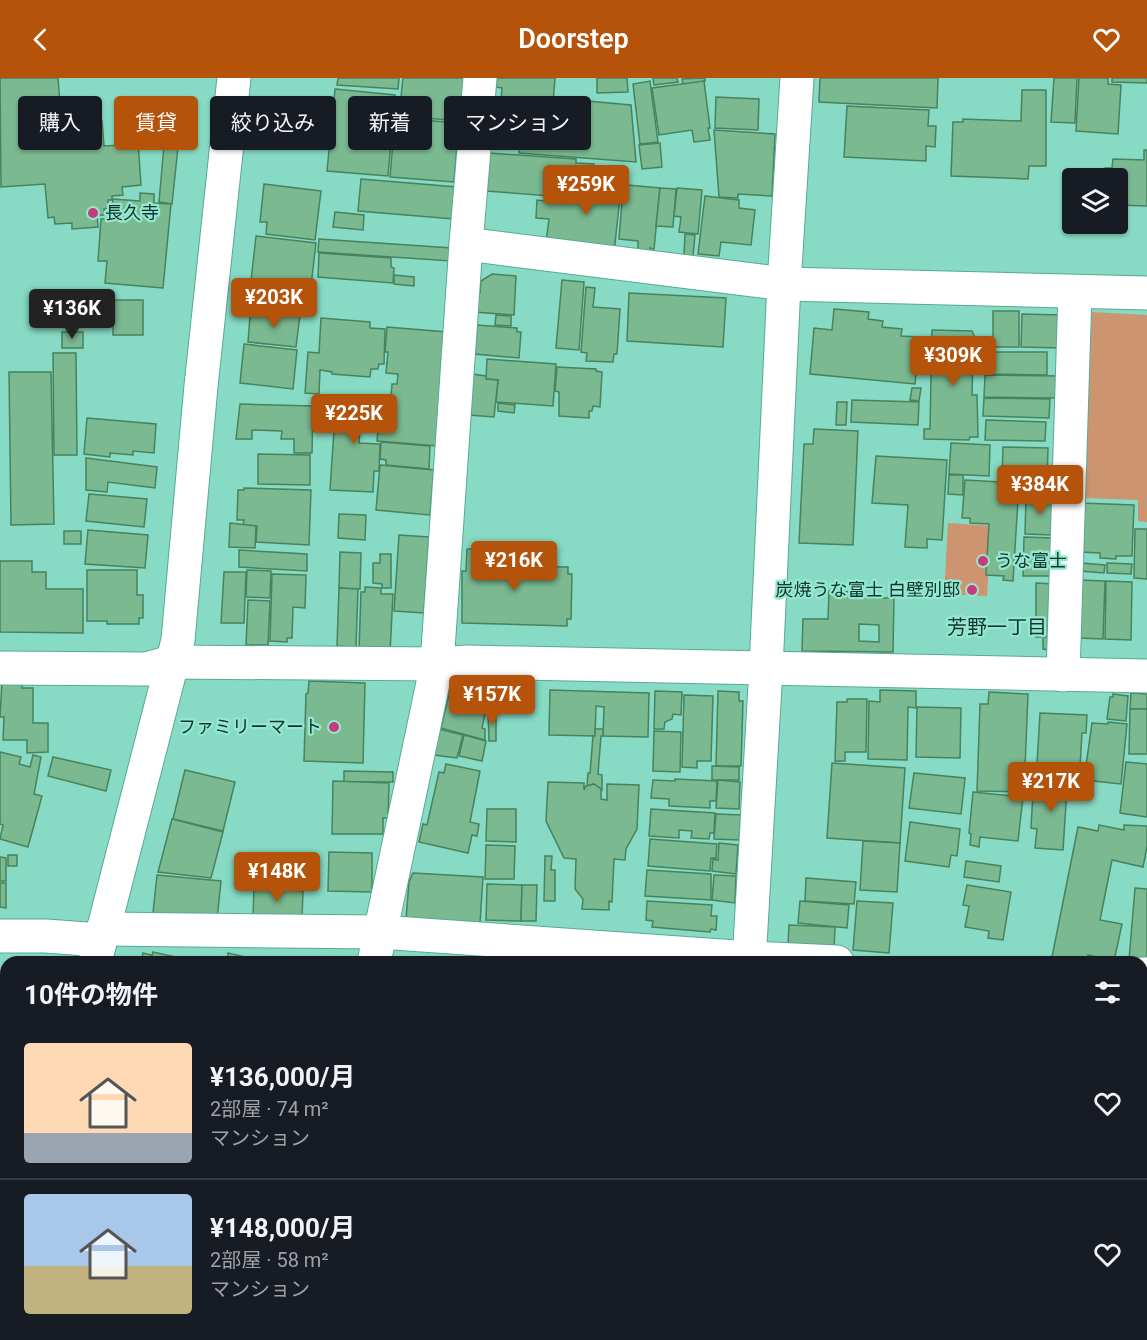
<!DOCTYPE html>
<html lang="ja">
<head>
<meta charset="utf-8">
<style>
  :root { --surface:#171b24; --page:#20242c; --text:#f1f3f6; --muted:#9ea1a6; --line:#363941; --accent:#b45309 }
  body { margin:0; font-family:Roboto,"Noto Sans JP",sans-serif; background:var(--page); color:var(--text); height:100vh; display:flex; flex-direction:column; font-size:22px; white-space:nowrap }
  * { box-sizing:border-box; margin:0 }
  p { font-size:20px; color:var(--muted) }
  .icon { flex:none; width:33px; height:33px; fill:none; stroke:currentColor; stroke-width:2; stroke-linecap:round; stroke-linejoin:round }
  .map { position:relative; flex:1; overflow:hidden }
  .side { position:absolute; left:0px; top:878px; width:1148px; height:386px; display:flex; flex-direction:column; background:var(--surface); border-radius:18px 18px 0 0; box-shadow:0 2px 4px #0004 }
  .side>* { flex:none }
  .banner { position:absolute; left:18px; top:18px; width:600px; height:54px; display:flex; gap:12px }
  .fabs { position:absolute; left:1062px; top:90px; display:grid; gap:12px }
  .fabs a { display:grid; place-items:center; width:66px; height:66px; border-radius:6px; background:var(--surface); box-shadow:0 2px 4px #0004; font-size:30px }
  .price { position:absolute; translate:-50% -51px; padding:0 14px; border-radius:6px; background:var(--accent); color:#fff; font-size:20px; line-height:39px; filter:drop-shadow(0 2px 3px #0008) }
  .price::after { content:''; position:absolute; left:50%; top:36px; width:18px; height:14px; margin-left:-9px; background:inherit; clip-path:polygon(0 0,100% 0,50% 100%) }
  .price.selected { background:#222; color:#fff }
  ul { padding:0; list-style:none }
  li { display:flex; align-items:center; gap:18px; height:150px; padding:0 24px }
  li+li { border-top:2px solid var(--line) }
  li span { display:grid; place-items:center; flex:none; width:168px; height:120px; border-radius:6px; color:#555 }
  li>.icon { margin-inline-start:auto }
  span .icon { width:72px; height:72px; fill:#fffc; stroke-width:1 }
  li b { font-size:26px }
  h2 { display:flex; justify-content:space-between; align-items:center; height:72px; padding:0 24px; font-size:26px }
  .tag { padding:0 21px; border-radius:6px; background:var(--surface); box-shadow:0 2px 4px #0004; font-size:21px; line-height:54px }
  .tag.selected { background:var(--accent); color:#fff }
  header { display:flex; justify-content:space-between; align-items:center; height:78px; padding:0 24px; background:var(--accent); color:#fff; font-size:27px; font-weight:600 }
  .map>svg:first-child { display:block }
  .green { fill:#cc956f }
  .building { fill:#7bb991; stroke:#46835e; stroke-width:1.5; fill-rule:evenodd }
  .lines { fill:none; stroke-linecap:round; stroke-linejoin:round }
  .minor-casing { stroke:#57aa95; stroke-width:35 }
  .major-casing { stroke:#57aa95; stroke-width:35 }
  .minor { stroke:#fff; stroke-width:33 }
  .major { stroke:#fff; stroke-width:33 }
  .poi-dot { fill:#c33c7b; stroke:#94e7d1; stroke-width:2 }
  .labels { text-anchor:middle; stroke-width:4.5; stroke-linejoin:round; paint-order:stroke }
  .poi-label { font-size:18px; fill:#11352c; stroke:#94e7d1; text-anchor:start }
  .neighbourhood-label { font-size:20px; fill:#11352c; stroke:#94e7d1 }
</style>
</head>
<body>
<header><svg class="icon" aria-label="back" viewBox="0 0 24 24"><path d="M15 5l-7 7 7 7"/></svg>Doorstep<svg class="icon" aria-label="heart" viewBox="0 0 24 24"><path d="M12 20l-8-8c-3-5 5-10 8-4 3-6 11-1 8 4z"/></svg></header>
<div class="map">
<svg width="1147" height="1262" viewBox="0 0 1147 1262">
  <rect width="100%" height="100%" fill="#87dac4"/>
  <!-- green -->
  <g class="green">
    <polygon points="1092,234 1147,237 1147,444 1138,443 1138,422 1084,420"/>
    <polygon points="948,445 991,448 987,518 944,516"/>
  </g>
  <!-- building -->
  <g class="building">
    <polygon points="0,0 58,0 60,25 26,27 28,48 102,43 104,68 123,67 124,64 138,63 141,107 122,109 123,117 112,118 112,122 108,122 108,130 104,131 105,137 97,137 98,149 72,151 72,145 55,146 54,139 48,140 45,106 1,109"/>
    <polygon points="338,0 399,0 398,11 337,7"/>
    <polygon points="403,0 465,0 461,43 399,38"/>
    <polygon points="497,0 555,0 552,38 500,34 502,10 496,9"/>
    <polygon points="597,0 627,0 628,14 597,15"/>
    <polygon points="653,0 677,0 678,4 654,7"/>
    <polygon points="705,0 705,3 683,7 682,1"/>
    <polygon points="820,0 938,0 937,30 819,24"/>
    <polygon points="1054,0 1077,0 1075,45 1051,44"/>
    <polygon points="1079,0 1108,0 1108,6 1121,7 1118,56 1076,53"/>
    <polygon points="1112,0 1147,0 1147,5 1112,4"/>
    <polygon points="650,3 658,64 640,66 633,6"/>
    <polygon points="704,3 710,50 708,50 710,62 694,64 692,52 659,57 652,10"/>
    <polygon points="335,11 395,17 388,98 327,93"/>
    <polygon points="1022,12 1046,12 1046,88 1029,88 1028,101 951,98 953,44 963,44 963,41 1021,43"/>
    <polygon points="716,19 759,21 758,52 715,50"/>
    <polygon points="565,21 631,27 636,84 519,75 521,43 563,46"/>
    <polygon points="847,28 929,32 928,48 936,48 935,69 926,68 926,83 844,79"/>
    <polygon points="395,40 459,45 454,104 390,99"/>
    <polygon points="714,52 775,56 772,118 738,116 738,120 719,119"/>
    <polygon points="660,65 662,89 642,91 639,67"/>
    <polygon points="164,67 178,69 172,126 159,124"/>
    <polygon points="1144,72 1147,72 1147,128 1118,127 1118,100 1105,100 1105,90 1112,90 1113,81 1144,82"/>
    <polygon points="489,75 576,81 576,85 594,86 591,121 486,113"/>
    <polygon points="598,89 623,91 614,175 546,164 549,141 536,140 537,122 551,124 551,119 594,124"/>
    <polygon points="361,101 457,109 454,141 358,133"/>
    <polygon points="264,106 321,113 315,162 266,156 267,144 260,144"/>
    <polygon points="627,107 660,110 654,171 650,170 650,175 638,174 638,163 619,161 623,112 626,112"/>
    <polygon points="660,110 676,111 673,149 656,148"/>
    <polygon points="677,110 702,112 698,156 679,154 681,139 674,138"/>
    <polygon points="140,115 154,116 154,125 171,126 163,210 105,205 107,183 98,183 101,141 111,141 113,121 140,123"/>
    <polygon points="705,118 739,122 739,130 755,132 751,167 721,164 719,178 698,176"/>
    <polygon points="335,134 364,137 363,152 333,149"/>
    <polygon points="685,156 695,157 693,178 684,177"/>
    <polygon points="256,158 316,165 311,208 266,203 265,213 250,212"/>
    <polygon points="319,161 452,170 451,183 318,174"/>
    <polygon points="319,175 391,180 391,189 394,190 393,205 318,199"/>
    <polygon points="492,196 516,198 514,237 474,234 476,215 480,215 481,203"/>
    <polygon points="394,197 414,199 414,208 394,206"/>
    <polygon points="562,202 584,204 579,272 556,270"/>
    <polygon points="305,209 312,209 311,219 304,218"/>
    <polygon points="586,209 595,210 593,229 620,231 617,276 614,276 613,284 586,283 587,275 581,274"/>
    <polygon points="629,215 726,220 723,269 627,263"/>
    <rect x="113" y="222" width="30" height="35"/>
    <polygon points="834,231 869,234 868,241 883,243 882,249 902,251 901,258 920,259 915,306 810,296 814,250 832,252"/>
    <polygon points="255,233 300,237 296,269 248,264 250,238 255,238"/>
    <rect x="993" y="233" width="26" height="36"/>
    <polygon points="1022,236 1061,237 1061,270 1021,269"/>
    <polygon points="496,237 511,238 511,248 495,247"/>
    <polygon points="321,240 370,244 370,250 385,251 384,286 379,286 378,291 371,291 370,299 332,296 332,294 320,292 319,316 305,315 308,274 319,275"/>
    <polygon points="476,247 517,250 517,254 521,254 519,280 474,276"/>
    <polygon points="387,249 447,254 438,368 377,363 379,339 382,339 383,317 391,318 392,306 397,306 398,296 386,295 388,274 385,274"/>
    <polygon points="932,252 972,253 979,269 979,277 973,277 972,317 977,317 978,359 970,359 969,362 924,361 924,351 930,351"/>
    <rect x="62" y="254" width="21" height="16"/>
    <polygon points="244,266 297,272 293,311 240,305"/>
    <polygon points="988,274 1047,274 1047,297 988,296"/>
    <polygon points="53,275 76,275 77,377 54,377"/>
    <polygon points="487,281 556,286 553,328 496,324 498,302 486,301"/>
    <polygon points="557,289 596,291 596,293 602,294 600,329 593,328 592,333 589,333 589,340 559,338 559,314 555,313"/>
    <polygon points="9,294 51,294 54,446 11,447"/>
    <polygon points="472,296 486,298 486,301 498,302 494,339 469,337"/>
    <polygon points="985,297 1059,298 1058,320 984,319"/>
    <polygon points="912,310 921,310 919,323 910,322"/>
    <polygon points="340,320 380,322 378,351 360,350 359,365 380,366 379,393 374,393 373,414 330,412 335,337 332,337 332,322 340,322"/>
    <polygon points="984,320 1050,321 1049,340 983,338"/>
    <polygon points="852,322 919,324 918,347 851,344"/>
    <polygon points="837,324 847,324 846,347 836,347"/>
    <polygon points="498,325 515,327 514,335 498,333"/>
    <polygon points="240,326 313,328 312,375 294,375 294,361 281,361 282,353 252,352 252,361 236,361"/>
    <polygon points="87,340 156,346 154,375 133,373 133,377 110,375 110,379 84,376"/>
    <polygon points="986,342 1046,344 1045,363 985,362"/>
    <polygon points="814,351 858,353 853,467 799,465 804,366 813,366"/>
    <polygon points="381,364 430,368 429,391 386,387 386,382 380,381"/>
    <polygon points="951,365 990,367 989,398 949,396"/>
    <polygon points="1003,369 1048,370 1047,404 1024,404 1024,399 1002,398"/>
    <polygon points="258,376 310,377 310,407 258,406"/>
    <polygon points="876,378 947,382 942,462 927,461 927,470 905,469 908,427 872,425"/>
    <polygon points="86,380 157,389 155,410 108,404 107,414 86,412"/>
    <polygon points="380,387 434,392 430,437 376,432"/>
    <polygon points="949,397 963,397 963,417 948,416"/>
    <polygon points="965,402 1019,405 1013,503 1003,502 1004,498 986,497 989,446 970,445 970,440 962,440"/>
    <polygon points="244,410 311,412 309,467 256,464 257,448 243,447 244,442 237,442 238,412 244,412"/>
    <polygon points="89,416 147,421 144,449 86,443"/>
    <polygon points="1026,419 1055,420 1053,457 1025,456"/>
    <polygon points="1081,425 1134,427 1132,478 1116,478 1116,481 1100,480 1100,475 1079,474"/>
    <polygon points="339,436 366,437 365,462 338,460"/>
    <polygon points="230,445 256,448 255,470 229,469"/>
    <polygon points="1135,451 1147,451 1147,501 1134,500"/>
    <polygon points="88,452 148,457 145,490 85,486"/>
    <rect x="64" y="453" width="17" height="13"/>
    <polygon points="399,457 429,459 424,535 394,533"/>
    <polygon points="1024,459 1053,460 1052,498 1023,498"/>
    <polygon points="467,471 486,471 485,486 492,486 492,471 514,471 514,488 568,489 568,496 572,496 571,541 567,541 567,548 462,545 462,493 466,493"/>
    <polygon points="239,472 307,476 307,493 239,489"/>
    <polygon points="340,474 361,475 360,511 339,510"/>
    <polygon points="380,476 391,476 391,510 382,510 382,506 373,505 373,485 380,485"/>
    <polygon points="0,483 32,483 32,494 46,494 46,511 83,511 83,555 0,554"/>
    <polygon points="1081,485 1105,487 1104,495 1080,493"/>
    <polygon points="1107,485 1132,486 1131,496 1107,495"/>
    <polygon points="87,492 137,492 137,517 143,517 143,540 139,540 139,546 107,546 107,543 87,543"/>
    <polygon points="247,492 271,493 270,520 246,519"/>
    <polygon points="224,494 246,494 244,545 221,545"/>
    <polygon points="272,496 306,497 305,530 293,529 292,560 287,560 287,564 270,563"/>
    <polygon points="1078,502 1105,503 1103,561 1077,560"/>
    <polygon points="1106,503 1132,504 1131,562 1105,561"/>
    <polygon points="1036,505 1054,506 1053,559 1036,559"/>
    <polygon points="365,509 381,510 381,516 393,516 390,574 359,573 361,514 365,514"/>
    <polygon points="339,510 358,511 356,569 337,568"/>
    <path d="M829,513L854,514V520H894L893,574L802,573L803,541H828ZM859,546L879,547V564L859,563Z"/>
    <polygon points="248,522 270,523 268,567 246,567"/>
    <polygon points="1043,559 1053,559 1049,572 1043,571"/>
    <polygon points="2,603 22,604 22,610 33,610 33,645 48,645 48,674 27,675 27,662 3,662 4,639 0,639"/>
    <polygon points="309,603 365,605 363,685 304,683 306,616 308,615"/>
    <polygon points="450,612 488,621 482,650 485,651 485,662 441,650"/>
    <polygon points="550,612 649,615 648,659 603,658 604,629 596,628 595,658 549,657"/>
    <polygon points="880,612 916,613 916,630 908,629 907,682 868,681 869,623 880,624"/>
    <polygon points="655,613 682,614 681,637 673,636 672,641 665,644 664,651 654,651"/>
    <polygon points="718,613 739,614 739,623 743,623 741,688 716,688"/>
    <polygon points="989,614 1028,616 1024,714 977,713 980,626 988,626"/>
    <polygon points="1131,615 1147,616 1147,631 1130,631"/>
    <polygon points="1113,616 1128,618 1126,643 1107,641 1110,619 1113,619"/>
    <polygon points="684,617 713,618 711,683 697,683 697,690 682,689"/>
    <polygon points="847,621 867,621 866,674 845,674 845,683 835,683 837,624 847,624"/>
    <polygon points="917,629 961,630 960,680 916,679"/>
    <polygon points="1130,631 1147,631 1147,676 1129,676"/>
    <polygon points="488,633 496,633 496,663 489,663"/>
    <polygon points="1040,635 1087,637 1086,655 1082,655 1080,688 1037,686"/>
    <polygon points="1108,644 1127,646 1121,706 1084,702 1092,645 1108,646"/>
    <polygon points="438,651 463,657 457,680 434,677"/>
    <polygon points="595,651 603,651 603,658 601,658 598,696 602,697 602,712 594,706 587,708 588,695 590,695 593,658 595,658"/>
    <polygon points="654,653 681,654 680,694 653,693"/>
    <polygon points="464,657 486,663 482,683 459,678"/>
    <polygon points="0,674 21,679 19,686 30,689 33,677 41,679 34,716 42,718 28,769 0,761 3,747 0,746"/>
    <polygon points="53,679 111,692 106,713 48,698"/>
    <polygon points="1126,684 1147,686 1147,739 1120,735"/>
    <polygon points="832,685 905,690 900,765 827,760"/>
    <polygon points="446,686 480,693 470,744 479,746 477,758 472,757 468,775 419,764 423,746 427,747 439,694 444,695"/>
    <polygon points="712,688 739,689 739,702 712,702"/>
    <polygon points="185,692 235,704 223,753 173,741"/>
    <polygon points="344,693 393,694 393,704 344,704"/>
    <polygon points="1049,693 1068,695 1063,772 1035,770 1037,751 1031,750 1033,713 1048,714"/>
    <polygon points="914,695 965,700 961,736 909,730"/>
    <polygon points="675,701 717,703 716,723 710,723 710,730 669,728 669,721 651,720 653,702 675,703"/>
    <polygon points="718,702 740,704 739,731 716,730"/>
    <polygon points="333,703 389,705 388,740 383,740 383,756 332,756"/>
    <polygon points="548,704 584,705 584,712 586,708 594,706 601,711 601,721 607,722 607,706 639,707 637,751 626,771 625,782 614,781 612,824 609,823 609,832 582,831 583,821 575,811 576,781 564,780 546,743"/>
    <polygon points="973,714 1023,719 1018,763 980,759 979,769 970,767 971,756 969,755"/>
    <polygon points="487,731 516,731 516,764 486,763"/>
    <polygon points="651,731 715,735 714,755 710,755 709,761 691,760 692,753 679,752 679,760 649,758"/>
    <polygon points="716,736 741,737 739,762 714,761"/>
    <polygon points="172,741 223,754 211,800 158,794"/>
    <polygon points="910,744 960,751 957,778 951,777 949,789 905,783"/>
    <polygon points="1099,747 1124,752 1124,747 1147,748 1147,769 1143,789 1112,782 1100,842 1122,846 1114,883 1088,877 1087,884 1075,884 1052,879 1078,749 1098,753"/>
    <polygon points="650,761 717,766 716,780 711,780 710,793 648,788"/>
    <polygon points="863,763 900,765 897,814 860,812"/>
    <polygon points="719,765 738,767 736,796 712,793 713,781 718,782"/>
    <polygon points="486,767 515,768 514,801 485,801"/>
    <polygon points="329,774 372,775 372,814 328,813"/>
    <rect x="8" y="777" width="9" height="11"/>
    <polygon points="545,778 552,778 551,792 555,792 555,823 544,823"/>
    <polygon points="0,779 6,780 6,803 0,803"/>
    <polygon points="966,783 1001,788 999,804 964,799"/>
    <polygon points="647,792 711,796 711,822 645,818"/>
    <polygon points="413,795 483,799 480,845 406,841 409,804"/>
    <polygon points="157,797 221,803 217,842 153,835"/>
    <polygon points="714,797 736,798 735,825 712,822"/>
    <polygon points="806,800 856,804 854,826 805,823"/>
    <polygon points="0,805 6,805 6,830 0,829"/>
    <polygon points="254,806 303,813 302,841 253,841"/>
    <polygon points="487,806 522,807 521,843 486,842"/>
    <polygon points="522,807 537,807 536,843 521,843"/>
    <polygon points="967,807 1011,814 1003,862 988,860 989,853 965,849 969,828 963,827"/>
    <polygon points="1135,810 1147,811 1147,884 1129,882"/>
    <polygon points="647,823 712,827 711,838 717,838 716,852 711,851 710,854 652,849 653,843 646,842"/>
    <polygon points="800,823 849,827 847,850 798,845"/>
    <polygon points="857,823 893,825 889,875 853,872"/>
    <polygon points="789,847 835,849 834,871 788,868"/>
    <polygon points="153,874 198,884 150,884"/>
    <polygon points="143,875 151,877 150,884 141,884"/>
    <polygon points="228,875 266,884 227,884"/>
    <polygon points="0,904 6,906 6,975 0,973"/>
    <rect x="1142" y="946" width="5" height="160"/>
    <polygon points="0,974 6,976 6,1007 0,1006"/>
    <polygon points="0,1010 6,1011 3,1037 0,1037"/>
  </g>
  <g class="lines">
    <defs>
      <g id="minor">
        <polyline points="466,166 784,206 1147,215"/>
        <polyline points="0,590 146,591 172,584 437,586 467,584 1147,598"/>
        <polyline points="1063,597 1075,214"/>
        <polyline points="103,851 380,854 750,880 837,884"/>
        <polyline points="0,858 46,858 100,862"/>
        <polyline points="95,884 178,562 201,308 234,0"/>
        <polyline points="374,884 437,586 466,166 480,0"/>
        <polyline points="749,884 766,590 784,206 797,0"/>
        <polyline points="1142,896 1147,896"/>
        <polyline points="0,1244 6,1214"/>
        <polyline points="740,1262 741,1257"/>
      </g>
      <g id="major">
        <polyline points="1142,1160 1147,1160"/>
        <polyline points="0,1168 6,1168"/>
        <polyline points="1142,1211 1147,1211"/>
        <polyline points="0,1242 6,1242"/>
      </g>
    </defs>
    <!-- minor casing -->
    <use href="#minor" class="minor-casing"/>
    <!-- major casing -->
    <use href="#major" class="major-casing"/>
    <!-- minor -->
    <use href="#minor" class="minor"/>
    <!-- major -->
    <use href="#major" class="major"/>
  </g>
  <!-- markers -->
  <g class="poi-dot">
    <circle cx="93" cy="135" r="6"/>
    <circle cx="983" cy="483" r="6"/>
    <circle cx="972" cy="512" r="6"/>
    <circle cx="334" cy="649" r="6"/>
  </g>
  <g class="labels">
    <!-- poi labels -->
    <g class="poi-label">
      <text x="105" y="141">長久寺</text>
      <text x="995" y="489">うな富士</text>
      <text x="960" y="518" text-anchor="end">炭焼うな富士 白壁別邸</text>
      <text x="322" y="655" text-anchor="end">ファミリーマート</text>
    </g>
    <!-- neighbourhood labels -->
    <g class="neighbourhood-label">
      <text x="997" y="556">芳野一丁目</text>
    </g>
  </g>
</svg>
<div class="fabs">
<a><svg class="icon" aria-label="layers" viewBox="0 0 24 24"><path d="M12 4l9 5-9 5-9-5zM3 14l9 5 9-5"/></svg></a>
</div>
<b class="price" style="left:586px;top:138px">¥259K</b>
<b class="price" style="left:274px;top:251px">¥203K</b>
<b class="price selected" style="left:72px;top:262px">¥136K</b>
<b class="price" style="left:953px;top:309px">¥309K</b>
<b class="price" style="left:354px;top:367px">¥225K</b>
<b class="price" style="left:1040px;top:438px">¥384K</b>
<b class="price" style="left:514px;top:514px">¥216K</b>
<b class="price" style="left:492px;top:648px">¥157K</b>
<b class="price" style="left:1051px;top:735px">¥217K</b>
<b class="price" style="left:277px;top:825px">¥148K</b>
<div class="banner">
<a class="tag">購入</a>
<a class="tag selected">賃貸</a>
<a class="tag">絞り込み</a>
<a class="tag">新着</a>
<a class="tag">マンション</a>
</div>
<section class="side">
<h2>10件の物件<svg class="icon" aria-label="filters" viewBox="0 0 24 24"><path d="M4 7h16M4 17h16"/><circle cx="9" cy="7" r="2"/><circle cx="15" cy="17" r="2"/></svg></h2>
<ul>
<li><span style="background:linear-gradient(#ffd9b3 75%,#9aa5b1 0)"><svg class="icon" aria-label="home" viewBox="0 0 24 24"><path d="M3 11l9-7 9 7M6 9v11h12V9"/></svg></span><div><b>¥136,000/月</b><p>2部屋 · 74 m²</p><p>マンション</p></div><svg class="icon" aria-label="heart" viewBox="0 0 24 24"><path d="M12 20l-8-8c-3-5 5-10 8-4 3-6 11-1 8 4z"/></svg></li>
<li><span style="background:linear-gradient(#a9c7e8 60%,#c2b280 0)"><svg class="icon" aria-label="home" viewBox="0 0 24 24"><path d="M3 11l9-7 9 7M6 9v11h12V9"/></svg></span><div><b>¥148,000/月</b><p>2部屋 · 58 m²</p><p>マンション</p></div><svg class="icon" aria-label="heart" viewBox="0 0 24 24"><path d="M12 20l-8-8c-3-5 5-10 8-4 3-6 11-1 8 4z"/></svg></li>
</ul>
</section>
</div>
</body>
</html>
